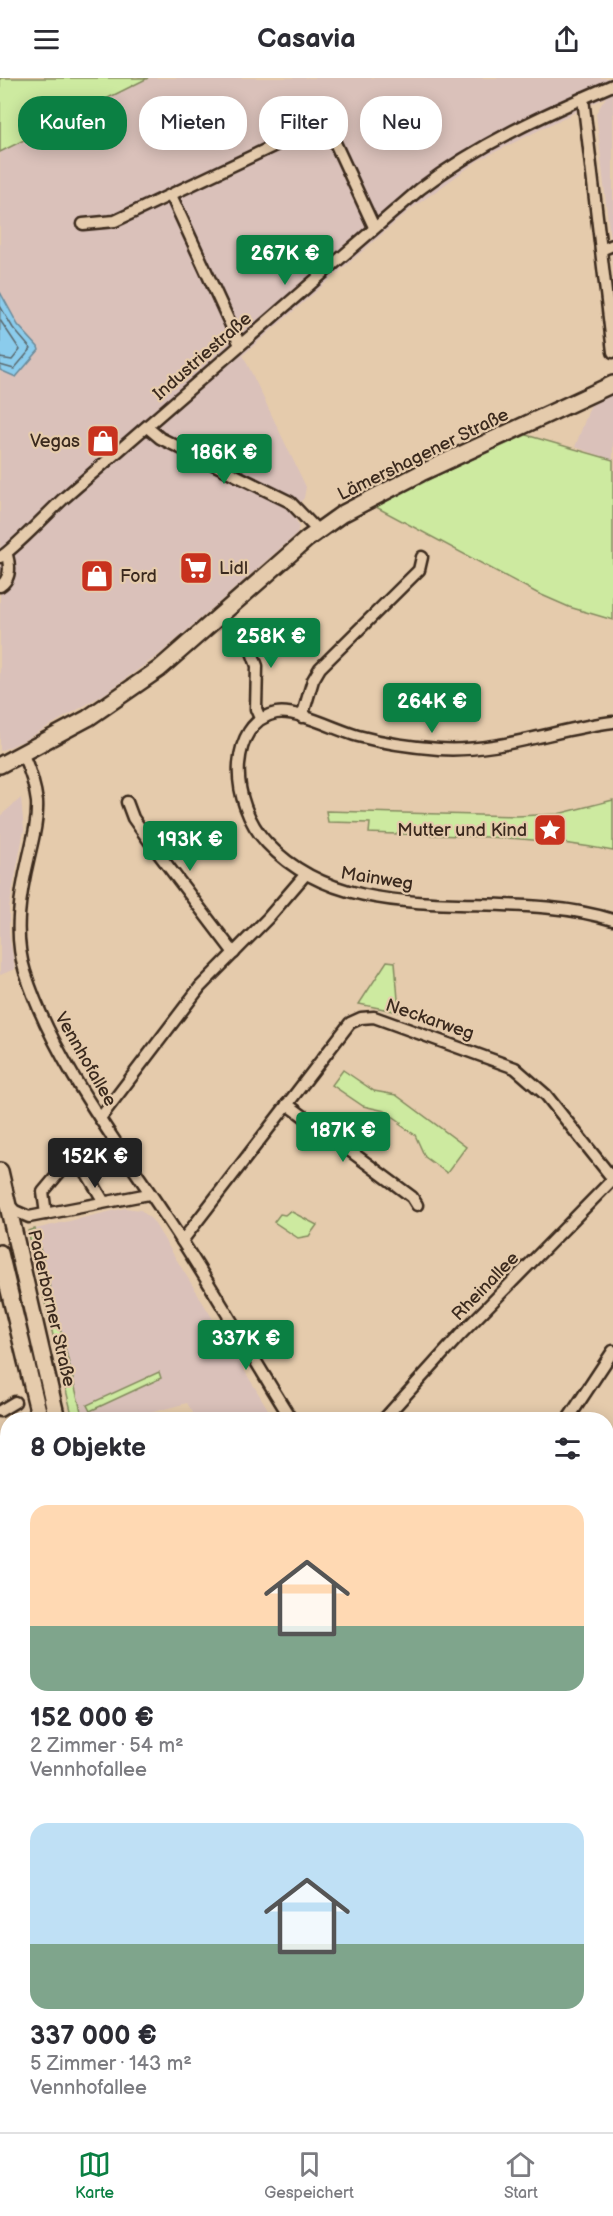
<!DOCTYPE html>
<html lang="de">
<head>
<meta charset="utf-8">
<style>
  :root { --surface:#fff; --page:#f7f7f7; --text:#2b2b33; --muted:#7c7c81; --line:#e1e1e2; --accent:#0b8043 }
  body { margin:0; font-family:"Balsamiq Sans",sans-serif; background:var(--page); color:var(--text); height:100vh; display:flex; flex-direction:column; font-size:22px; white-space:nowrap }
  * { box-sizing:border-box; margin:0 }
  p { font-size:20px; color:var(--muted) }
  .icon { flex:none; width:33px; height:33px; fill:none; stroke:currentColor; stroke-width:2; stroke-linecap:round; stroke-linejoin:round }
  .map { position:relative; flex:1; overflow:hidden }
  .panel { position:absolute; left:0px; top:1334px; width:614px; height:722px; display:flex; flex-direction:column; background:var(--surface); border-radius:24px 24px 0 0; box-shadow:0 3px 15px #0003 }
  .panel>* { flex:none }
  .top-card { position:absolute; left:18px; top:18px; width:578px; height:54px; display:flex; gap:12px }
  .price { position:absolute; translate:-50% -51px; padding:0 14px; border-radius:6px; background:var(--accent); color:#fff; font-size:20px; line-height:39px; filter:drop-shadow(0 2px 3px #0008) }
  .price::after { content:''; position:absolute; left:50%; top:36px; width:18px; height:14px; margin-left:-9px; background:inherit; clip-path:polygon(0 0,100% 0,50% 100%) }
  .price.active { background:#222; color:#fff }
  ul { padding:0; list-style:none }
  li { display:grid; align-content:center; gap:12px; height:318px; padding:0 30px }
  li span { display:grid; place-items:center; height:186px; border-radius:18px; color:#555 }
  li>.icon { margin-inline-start:auto }
  span .icon { width:108px; height:108px; fill:#fffc; stroke-width:1 }
  li b { font-size:26px }
  h2 { display:flex; justify-content:space-between; align-items:center; height:72px; padding:0 30px; font-size:26px }
  .chip { padding:0 21px; border-radius:24px; background:var(--surface); box-shadow:0 3px 15px #0003; font-size:21px; line-height:54px }
  .chip.active { background:var(--accent); color:#fff }
  header { display:flex; justify-content:space-between; align-items:center; height:78px; padding:0 30px; background:var(--surface); font-size:27px; font-weight:800 }
  .tab-bar { display:flex; justify-content:space-around; align-items:center; height:84px; border-top:2px solid var(--line); background:var(--surface); font-size:16px; color:var(--muted) }
  .tab-bar a { display:grid; justify-items:center; gap:3px }
  .tab-bar .active { color:var(--accent) }
  .map>svg:first-child { display:block }
  .built { fill:#dac1ba }
  .green { fill:#cdeaa0; stroke:#848a5f; stroke-width:1.5 }
  .water { fill:#8bccec; stroke:#6b8b9a; stroke-width:1.5 }
  .lines { fill:none; stroke-linecap:round; stroke-linejoin:round }
  .shore { stroke:#5b6b70; stroke-width:1.5 }
  .street-casing { stroke:#3b2a1e; stroke-width:15 }
  .secondary-casing { stroke:#3b2a1e; stroke-width:20 }
  .street { stroke:#e5cbac; stroke-width:10 }
  .secondary { stroke:#e5cbac; stroke-width:15 }
  .labels { text-anchor:middle; stroke-width:4.5; stroke-linejoin:round; paint-order:stroke }
  .street-label { font-size:18px; fill:#3b2a1e; stroke:#e5cbac }
  .poi-label { font-size:18px; fill:#3b2a1e; stroke:#e5cbac; text-anchor:end }
</style>
</head>
<body>
<header><svg class="icon" aria-label="menu" viewBox="0 0 24 24"><path d="M4 6h16M4 12h16M4 18h16"/></svg>Casavia<svg class="icon" aria-label="share" viewBox="0 0 24 24"><path d="M12 15V3M7 8l5-5 5 5M5 13v7h14v-7"/></svg></header>
<div class="map">
<svg width="613" height="2054" viewBox="0 0 613 2054">
  <rect width="100%" height="100%" fill="#e5cbac"/>
  <filter id="ink" filterUnits="userSpaceOnUse"><feTurbulence type="fractalNoise" baseFrequency=".0167" numOctaves="2"/><feDisplacementMap in="SourceGraphic" scale="12" xChannelSelector="R" yChannelSelector="G"/><feConvolveMatrix kernelMatrix="1 2 1 2 8 2 1 2 1" color-interpolation-filters="sRGB"/></filter>
  <g filter="url(#ink)">
    <!-- built -->
    <g class="built">
      <polygon points="148,0 613,0 613,188 596,35 606,19 479,82 411,131 243,277 306,409 304,420 292,434 299,448 297,456 160,576 103,617 23,663 0,673 0,74"/>
      <polygon points="613,316 613,382 575,369 591,326"/>
      <polygon points="21,720 24,752 9,831 9,855 15,891 0,897 0,738"/>
      <polygon points="125,1130 141,1132 153,1143 274,1341 197,1341 187,1325 127,1341 83,1341 35,1151"/>
      <polygon points="613,1900 613,1952 606,1965 606,1904"/>
    </g>
    <!-- green -->
    <g class="green">
      <polygon points="0,0 148,0 0,74"/>
      <polygon points="526,357 613,382 613,542 569,529 537,515 376,429 422,404"/>
      <path d="M613,722V773C533,757 450,758 369,755L370,745L328,744L326,733L517,738L558,736Z"/>
      <polygon points="387,883 395,884 399,934 359,926"/>
      <polygon points="343,992 374,1013 396,1017 466,1069 447,1095 425,1079 415,1057 399,1046 401,1044 385,1033 363,1028 332,1007"/>
      <polygon points="290,1133 317,1147 309,1158 298,1160 274,1144 280,1136 285,1137"/>
      <polygon points="35,1151 83,1341 73,1341 28,1153"/>
      <polygon points="159,1294 161,1300 90,1333 87,1327"/>
      <polygon points="613,1450 613,1724 606,1729 606,1458"/>
      <polygon points="197,2048 253,2048 257,2054 194,2054"/>
    </g>
    <!-- water -->
    <g class="water">
      <polygon points="0,214 18,247 38,269 39,272 16,299 0,292"/>
      <polygon points="613,1482 613,1541 606,1547 606,1488"/>
    </g>
    <g class="lines">
      <!-- shore -->
      <g class="shore">
        <polyline points="0,228 13,250 31,271 14,291 0,287"/>
        <polyline points="0,242 20,272 12,282 0,280"/>
      </g>
      <defs>
        <g id="street">
          <polyline points="583,20 613,274"/>
          <polyline points="171,117 240,267"/>
          <polyline points="83,146 115,143 320,46 324,46 331,56 374,149"/>
          <polyline points="601,172 613,167"/>
          <polyline points="147,349 160,360 290,424 318,453"/>
          <path d="M0,479C9,476 52,431 63,421L420,111C479,66 545,36 613,7"/>
          <path d="M0,508C11,501 10,488 7,477"/>
          <polyline points="245,555 257,588 256,631 260,640"/>
          <polyline points="302,639 313,602 320,590 419,492 422,479"/>
          <path d="M613,644C555,651 498,675 439,671C412,669 384,665 358,658C336,652 297,631 276,635C251,640 241,663 239,686C237,714 248,745 267,765C354,858 502,806 613,842"/>
          <path d="M23,677C30,692 35,708 37,724C38,742 33,761 29,778C20,816 13,856 25,894C55,989 129,1080 182,1163C220,1222 254,1282 291,1341"/>
          <polyline points="127,724 133,740 152,767 234,875"/>
          <polyline points="287,1026 412,1119 417,1127"/>
          <polyline points="101,1039 200,909 268,840 305,797"/>
          <polyline points="9,1127 15,1133 29,1139 149,1116"/>
          <polyline points="46,1136 43,1114 69,1083 80,1084 104,1124"/>
          <polyline points="182,1163 350,945 361,940 374,939 515,990 546,1017 613,1101"/>
          <polyline points="0,1333 15,1324"/>
          <polyline points="384,1341 459,1258 613,1101"/>
          <polyline points="568,1341 613,1273"/>
          <polyline points="606,1734 613,1728"/>
          <polyline points="0,1783 8,1781"/>
          <polyline points="0,1817 8,1839"/>
          <polyline points="0,1940 8,1940"/>
          <polyline points="606,1979 613,1968"/>
          <polyline points="0,2048 49,2048"/>
          <polyline points="82,2048 94,2054"/>
          <path d="M342,2048C384,2054 424,2052 466,2048"/>
          <polyline points="510,2048 531,2054"/>
          <polyline points="182,2054 186,2048"/>
        </g>
        <g id="secondary">
          <polyline points="0,687 88,640 159,591 307,461 342,436 421,395 613,306"/>
          <polyline points="0,1093 57,1341"/>
          <polyline points="0,1175 40,1341"/>
          <polyline points="267,2048 271,2054"/>
          <polyline points="281,2048 284,2054"/>
        </g>
      </defs>
      <!-- street casing -->
      <use href="#street" class="street-casing"/>
      <!-- secondary casing -->
      <use href="#secondary" class="secondary-casing"/>
      <!-- street -->
      <use href="#street" class="street"/>
      <!-- secondary -->
      <use href="#secondary" class="secondary"/>
    </g>
  </g>
  <!-- icons -->
  <defs>
    <symbol id="shop-square" viewBox="-11 -11 22 22"><rect x="-9" y="-9" width="18" height="18" rx="4" fill="#c8321e" stroke="#e5cbac"/><path d="M-5-2.5h2.3a2.7 3.5 0 0 1 5.4 0H5L5.5 6h-11ZM-1.5-2.5h3a1.5 2.3 0 0 0-3 0Z" fill="#fff"/></symbol>
    <symbol id="supermarket-square" viewBox="-11 -11 22 22"><rect x="-9" y="-9" width="18" height="18" rx="4" fill="#c8321e" stroke="#e5cbac"/><path d="M-6-5.5h2.5l.6 2H6L4.5 2H-2.5L-4.4-4H-6ZM-1.5 3.2a1.3 1.3 0 1 0 .1 0ZM3 3.2a1.3 1.3 0 1 0 .1 0Z" fill="#fff"/></symbol>
    <symbol id="sight-square" viewBox="-11 -11 22 22"><rect x="-9" y="-9" width="18" height="18" rx="4" fill="#c8321e" stroke="#e5cbac"/><path d="M0-6L1.8-2.2L6-1.7L2.9 1.2L3.7 5.4L0 3.3L-3.7 5.4L-2.9 1.2L-6-1.7L-1.8-2.2Z" fill="#fff"/></symbol>
  </defs>
  <g fill-rule="evenodd">
    <use href="#shop-square" x="84" y="344" width="38" height="38"/>
    <use href="#supermarket-square" x="177" y="471" width="38" height="38"/>
    <use href="#shop-square" x="78" y="479" width="38" height="38"/>
    <use href="#sight-square" x="531" y="733" width="38" height="38"/>
  </g>
  <g class="labels">
    <!-- street labels -->
    <g class="street-label">
      <text transform="translate(202 278) rotate(-41)" y="6">Industriestraße</text>
      <text transform="translate(423 376) rotate(-26)" y="6">Lämershagener Straße</text>
      <text transform="translate(377 800) rotate(9)" y="6">Mainweg</text>
      <text transform="translate(430 941) rotate(19)" y="6">Neckarweg</text>
      <text transform="translate(86 981) rotate(60)" y="6">Vennhofallee</text>
      <text transform="translate(485 1208) rotate(-46)" y="6">Rheinallee</text>
      <text transform="translate(52 1230) rotate(77)" y="6">Paderborner Straße</text>
    </g>
    <!-- poi labels -->
    <g class="poi-label">
      <text x="80" y="369">Vegas</text>
      <text x="219" y="496" text-anchor="start">Lidl</text>
      <text x="120" y="504" text-anchor="start">Ford</text>
      <text x="527" y="758">Mutter und Kind</text>
    </g>
  </g>
</svg>
<b class="price" style="left:285px;top:208px">267K €</b>
<b class="price" style="left:224px;top:407px">186K €</b>
<b class="price" style="left:271px;top:591px">258K €</b>
<b class="price" style="left:432px;top:656px">264K €</b>
<b class="price" style="left:190px;top:794px">193K €</b>
<b class="price" style="left:343px;top:1085px">187K €</b>
<b class="price active" style="left:95px;top:1111px">152K €</b>
<b class="price" style="left:246px;top:1293px">337K €</b>
<div class="top-card">
<a class="chip active">Kaufen</a>
<a class="chip">Mieten</a>
<a class="chip">Filter</a>
<a class="chip">Neu</a>
</div>
<section class="panel">
<h2>8 Objekte<svg class="icon" aria-label="filters" viewBox="0 0 24 24"><path d="M4 7h16M4 17h16"/><circle cx="9" cy="7" r="2"/><circle cx="15" cy="17" r="2"/></svg></h2>
<ul>
<li><span style="background:linear-gradient(#ffd9b3 65%,#7fa58c 0)"><svg class="icon" aria-label="home" viewBox="0 0 24 24"><path d="M3 11l9-7 9 7M6 9v11h12V9"/></svg></span><div><b>152 000 €</b><p>2 Zimmer · 54 m²</p><p>Vennhofallee</p></div></li>
<li><span style="background:linear-gradient(#bfe0f5 65%,#7fa58c 0)"><svg class="icon" aria-label="home" viewBox="0 0 24 24"><path d="M3 11l9-7 9 7M6 9v11h12V9"/></svg></span><div><b>337 000 €</b><p>5 Zimmer · 143 m²</p><p>Vennhofallee</p></div></li>
</ul>
</section>
</div>
<nav class="tab-bar">
<a class="active"><svg class="icon" aria-label="map" viewBox="0 0 24 24"><path d="M3 6l6-2 6 2 6-2v14l-6 2-6-2-6 2zM9 4v14M15 6v14"/></svg>Karte</a>
<a><svg class="icon" aria-label="saved" viewBox="0 0 24 24"><path d="M7 4h10v16l-5-4-5 4z"/></svg>Gespeichert</a>
<a><svg class="icon" aria-label="home" viewBox="0 0 24 24"><path d="M3 11l9-7 9 7M6 9v11h12V9"/></svg>Start</a>
</nav>
</body>
</html>
